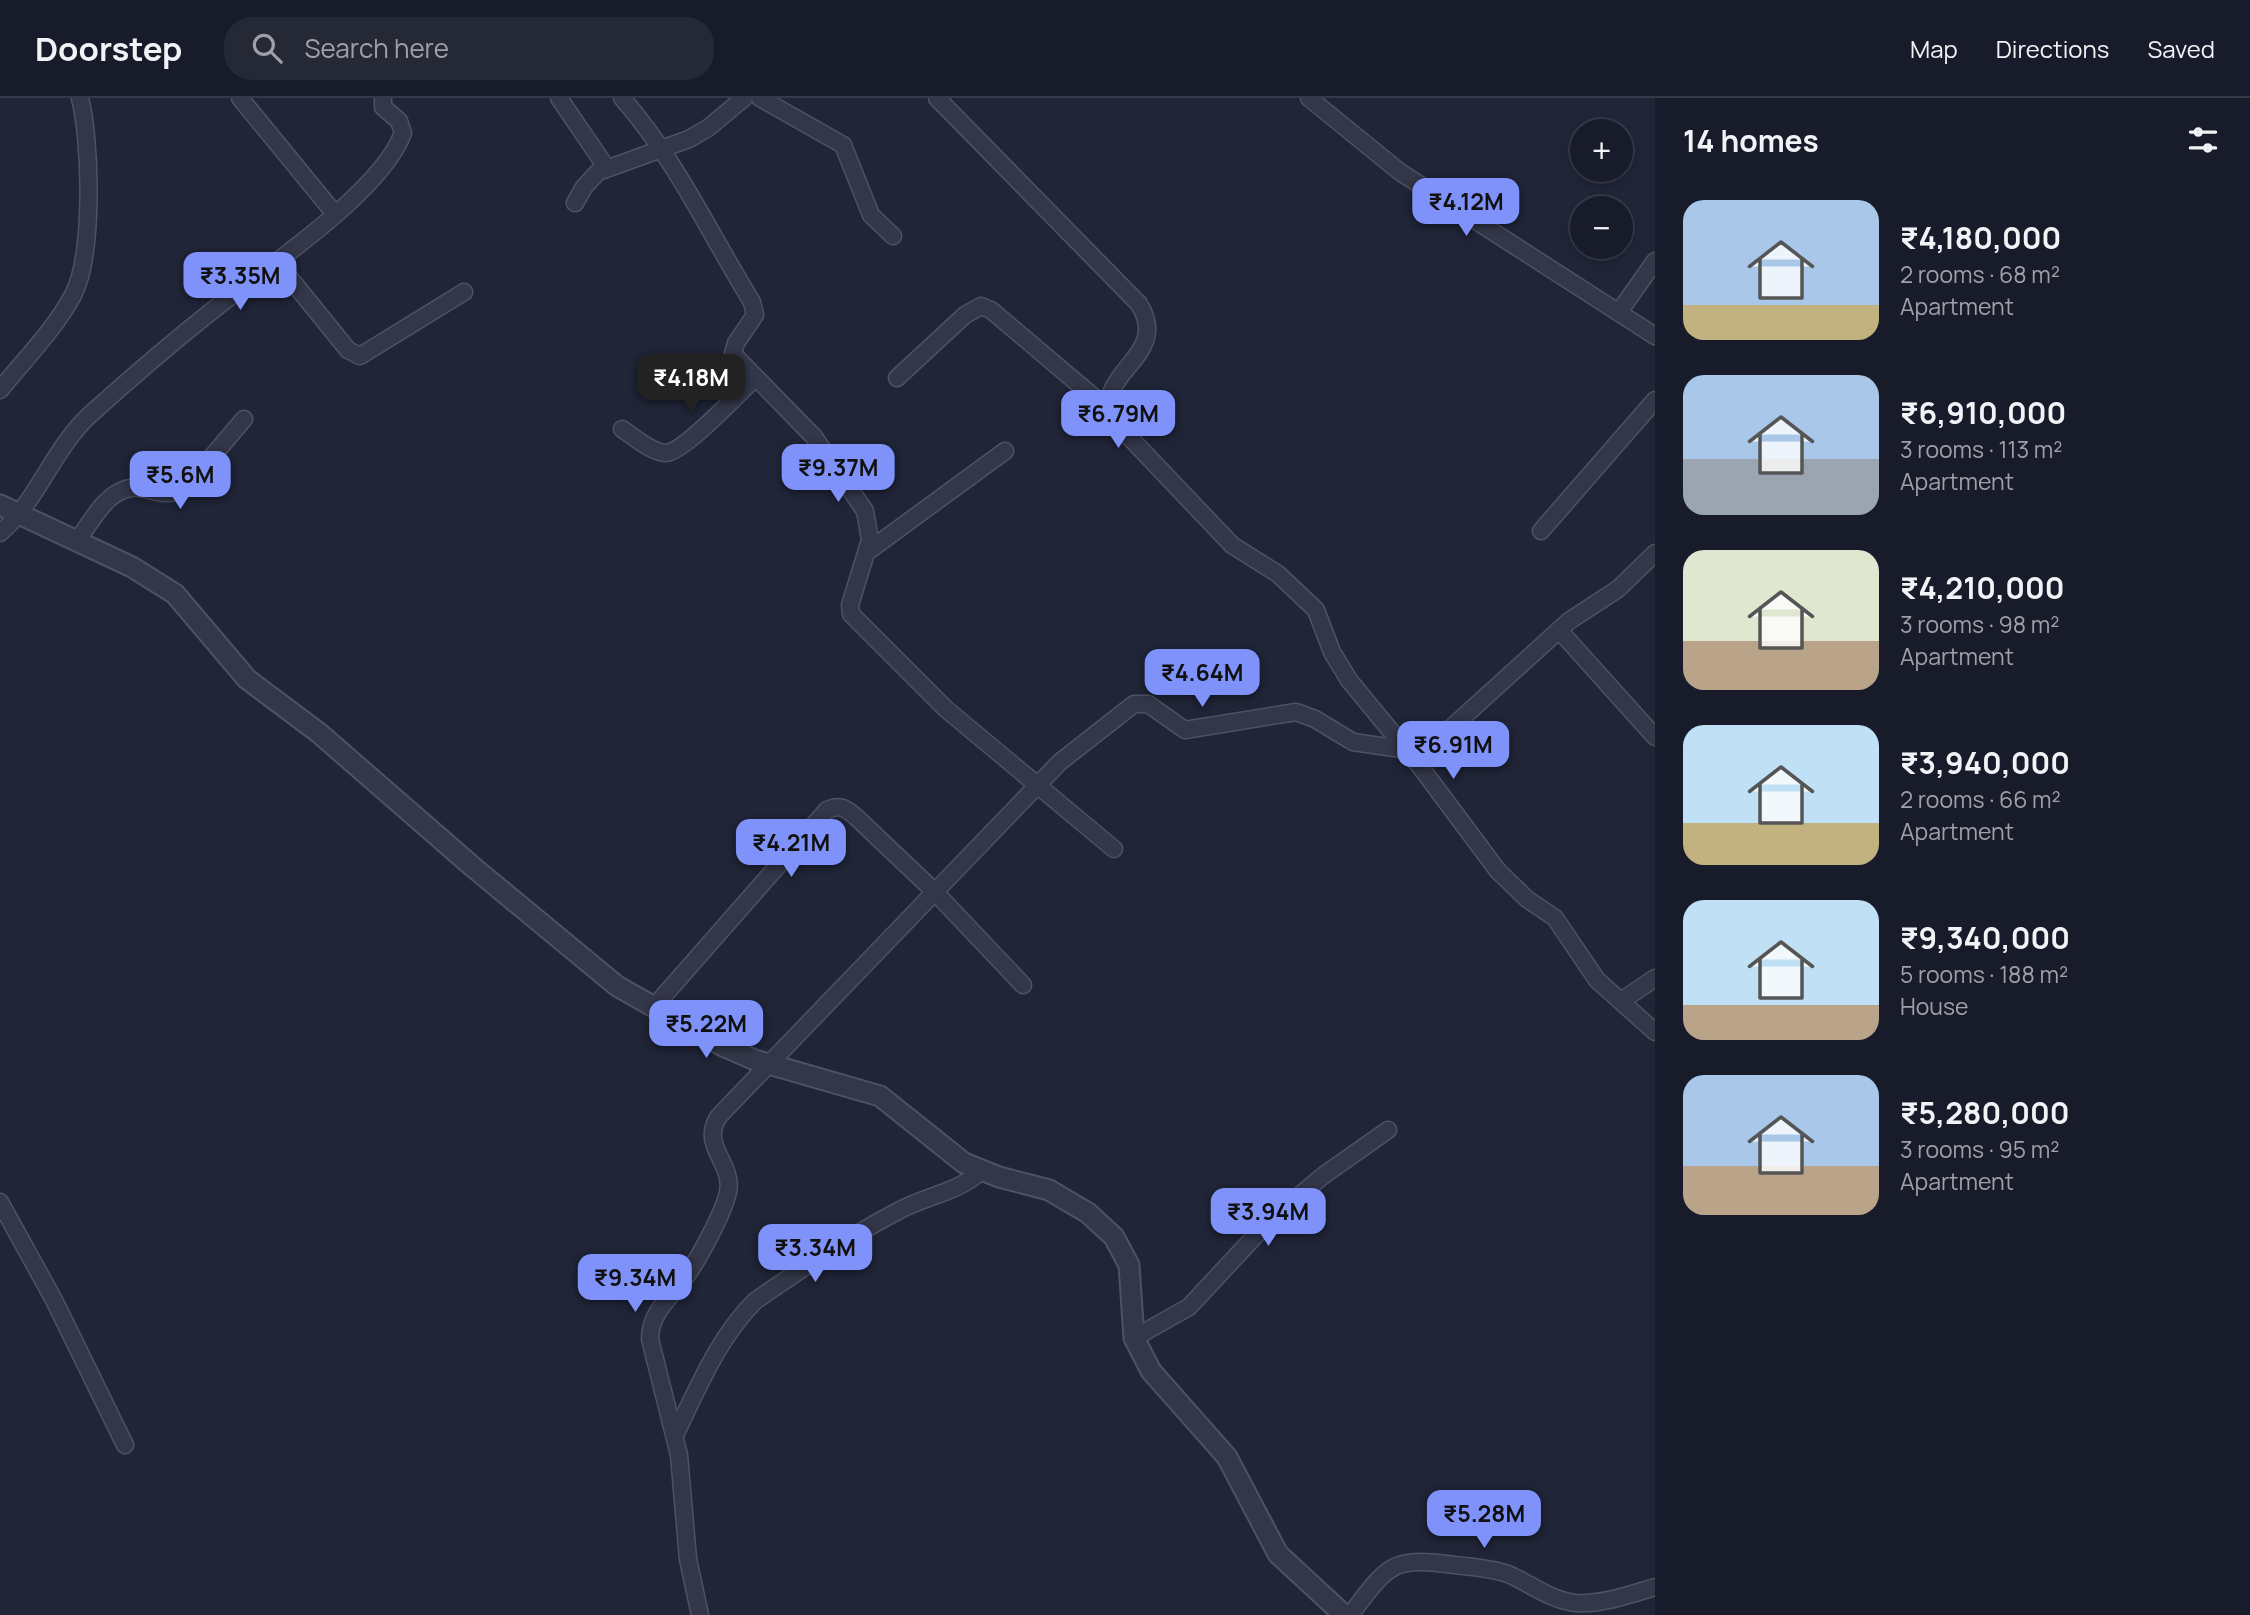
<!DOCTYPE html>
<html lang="en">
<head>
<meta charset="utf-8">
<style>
  :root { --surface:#181c2a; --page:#252936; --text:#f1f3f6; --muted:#9fa1a8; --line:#363a47; --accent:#7e92fa }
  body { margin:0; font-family:Manrope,sans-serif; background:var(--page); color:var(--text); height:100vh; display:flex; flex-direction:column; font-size:26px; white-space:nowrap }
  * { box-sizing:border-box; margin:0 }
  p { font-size:23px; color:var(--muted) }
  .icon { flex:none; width:38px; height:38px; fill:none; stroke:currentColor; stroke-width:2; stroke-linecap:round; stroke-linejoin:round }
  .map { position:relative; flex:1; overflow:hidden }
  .panel { display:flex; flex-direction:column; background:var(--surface); width:595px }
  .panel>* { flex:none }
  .fabs { position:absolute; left:1570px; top:21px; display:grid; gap:14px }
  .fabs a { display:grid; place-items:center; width:63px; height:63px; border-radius:50%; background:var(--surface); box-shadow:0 4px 10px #0003,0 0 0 2px var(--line); font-size:35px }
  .price { position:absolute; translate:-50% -60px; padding:0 16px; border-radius:14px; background:var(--accent); color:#111; font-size:23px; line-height:46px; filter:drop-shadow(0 2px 4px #0008) }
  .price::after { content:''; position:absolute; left:50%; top:42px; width:21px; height:16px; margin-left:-10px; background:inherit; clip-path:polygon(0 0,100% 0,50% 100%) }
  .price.on { background:#222; color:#fff }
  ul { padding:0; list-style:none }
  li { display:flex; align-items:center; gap:21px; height:175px; padding:0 28px }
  li span { display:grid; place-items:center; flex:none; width:196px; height:140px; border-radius:21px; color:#555 }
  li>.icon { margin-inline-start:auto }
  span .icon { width:84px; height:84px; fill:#fffc; stroke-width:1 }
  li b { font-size:30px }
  h2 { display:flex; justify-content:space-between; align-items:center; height:84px; padding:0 28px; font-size:30px }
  header { display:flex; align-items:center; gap:42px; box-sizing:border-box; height:98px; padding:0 35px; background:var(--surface); border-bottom:2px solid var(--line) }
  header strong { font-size:33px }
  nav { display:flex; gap:38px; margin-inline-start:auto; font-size:24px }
  .search { width:490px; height:63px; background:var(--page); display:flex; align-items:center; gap:18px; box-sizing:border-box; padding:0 24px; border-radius:28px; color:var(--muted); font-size:26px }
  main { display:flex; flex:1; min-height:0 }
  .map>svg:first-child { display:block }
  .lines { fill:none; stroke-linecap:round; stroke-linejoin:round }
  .minor-casing { stroke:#4e5263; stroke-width:19 }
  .tertiary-casing { stroke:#4e5263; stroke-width:23 }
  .minor { stroke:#333749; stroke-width:16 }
  .tertiary { stroke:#333749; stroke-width:19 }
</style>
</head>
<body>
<header>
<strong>Doorstep</strong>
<div class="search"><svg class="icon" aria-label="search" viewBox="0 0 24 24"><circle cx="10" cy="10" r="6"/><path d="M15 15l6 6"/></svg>Search here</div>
<nav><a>Map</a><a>Directions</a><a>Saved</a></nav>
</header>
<main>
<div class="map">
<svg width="1655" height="1517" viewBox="0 0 1655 1517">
  <rect width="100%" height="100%" fill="#202538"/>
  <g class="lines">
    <defs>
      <g id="minor">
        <polyline points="240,0 335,116"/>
        <polyline points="559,0 606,69"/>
        <path d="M622,0C675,60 710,136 752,204L755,217L736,245L733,256L814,339L865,413L870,442L850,507L851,516L946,611L1114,751"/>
        <polyline points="760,0 843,47 871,117 893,138"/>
        <path d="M937,0L1139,206C1173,261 1088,274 1115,324L1232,447L1278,476L1316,512L1332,554L1349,582L1422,671"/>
        <polyline points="1309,0 1400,74 1655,238"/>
        <polyline points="575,105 584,89 598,74 689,41 708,30 744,0"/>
        <polyline points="276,163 348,252 360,258 464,194"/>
        <polyline points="1619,214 1655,163"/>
        <polyline points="897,280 965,217 981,208 991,212 1108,311"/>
        <path d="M0,292C24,262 55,231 73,197C94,157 91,44 80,0"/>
        <path d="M622,331C633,338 652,355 666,355C684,354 740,294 755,280"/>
        <polyline points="1541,433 1655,302"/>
        <path d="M0,435C39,402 53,349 93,314C134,277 175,242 218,208C269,168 382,93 403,35L399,23L383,9V0"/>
        <path d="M76,444C88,429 101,403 119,394C144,380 161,407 187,388L244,321"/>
        <polyline points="867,454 1005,353"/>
        <polyline points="1655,455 1618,491 1569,523 1429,650 1423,660 1422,671 1498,773 1527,801 1555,820 1597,882 1655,934"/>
        <polyline points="1559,532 1655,639"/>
        <polyline points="1621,903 1655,880"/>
        <path d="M653,910L827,712C839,706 846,710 856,719L934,793L1023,887"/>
        <polyline points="0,1104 54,1202 125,1347"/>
        <polyline points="1134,1240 1189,1209 1269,1123 1324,1077 1388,1032"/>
        <path d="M675,1337C698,1290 718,1240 755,1203C801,1171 850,1138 900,1112C928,1097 957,1095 981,1073"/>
        <path d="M700,1517L688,1461L679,1357L650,1241C650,1213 672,1199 687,1177C699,1160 724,1114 728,1094C734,1065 699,1047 719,1018L1060,664L1134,606H1148L1185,632L1296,614L1315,621L1353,644L1408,652"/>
        <path d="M1350,1517C1389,1467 1390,1458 1455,1467C1473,1469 1491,1470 1508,1476C1531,1486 1550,1502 1576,1505C1601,1507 1631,1496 1655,1489"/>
      </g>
      <polyline id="tertiary" points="0,407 132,469 175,496 247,581 319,635 473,769 617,888 723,948 755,962 880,998 964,1065 999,1079 1049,1092 1088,1115 1114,1139 1129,1167 1134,1240 1151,1273 1227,1359 1278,1456 1344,1517"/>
    </defs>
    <!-- minor casing -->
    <use href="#minor" class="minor-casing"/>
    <!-- tertiary casing -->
    <use href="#tertiary" class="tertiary-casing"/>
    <!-- minor -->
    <use href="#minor" class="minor"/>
    <!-- tertiary -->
    <use href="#tertiary" class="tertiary"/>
  </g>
</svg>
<div class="fabs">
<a>+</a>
<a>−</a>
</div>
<b class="price" style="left:1466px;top:140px">₹4.12M</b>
<b class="price" style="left:240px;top:214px">₹3.35M</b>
<b class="price on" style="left:691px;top:316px">₹4.18M</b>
<b class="price" style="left:1118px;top:352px">₹6.79M</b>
<b class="price" style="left:838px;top:406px">₹9.37M</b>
<b class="price" style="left:180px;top:413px">₹5.6M</b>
<b class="price" style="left:1202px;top:611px">₹4.64M</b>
<b class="price" style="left:1453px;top:683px">₹6.91M</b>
<b class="price" style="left:791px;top:781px">₹4.21M</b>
<b class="price" style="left:706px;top:962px">₹5.22M</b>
<b class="price" style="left:1268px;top:1150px">₹3.94M</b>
<b class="price" style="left:815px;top:1186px">₹3.34M</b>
<b class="price" style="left:635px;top:1216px">₹9.34M</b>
<b class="price" style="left:1484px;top:1452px">₹5.28M</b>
</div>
<section class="panel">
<h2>14 homes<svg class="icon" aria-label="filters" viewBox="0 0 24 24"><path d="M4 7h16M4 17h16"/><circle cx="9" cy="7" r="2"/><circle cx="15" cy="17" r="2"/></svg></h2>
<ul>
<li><span style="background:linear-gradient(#a9c7e8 75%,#c2b280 0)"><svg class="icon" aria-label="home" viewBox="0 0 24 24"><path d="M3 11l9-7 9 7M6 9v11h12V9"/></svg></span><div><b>₹4,180,000</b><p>2 rooms · 68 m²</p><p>Apartment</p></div></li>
<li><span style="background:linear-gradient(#a9c7e8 60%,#9aa5b1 0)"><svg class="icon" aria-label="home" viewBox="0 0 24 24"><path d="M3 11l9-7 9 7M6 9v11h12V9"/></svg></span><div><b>₹6,910,000</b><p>3 rooms · 113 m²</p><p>Apartment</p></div></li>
<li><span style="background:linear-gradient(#dfe7d0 65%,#b9a48a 0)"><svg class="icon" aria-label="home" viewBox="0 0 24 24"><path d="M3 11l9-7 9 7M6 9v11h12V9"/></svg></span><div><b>₹4,210,000</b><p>3 rooms · 98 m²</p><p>Apartment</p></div></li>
<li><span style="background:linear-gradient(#bfe0f5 70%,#c2b280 0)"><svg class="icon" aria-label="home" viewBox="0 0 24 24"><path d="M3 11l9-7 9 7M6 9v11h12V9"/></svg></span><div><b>₹3,940,000</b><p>2 rooms · 66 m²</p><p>Apartment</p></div></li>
<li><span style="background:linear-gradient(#bfe0f5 75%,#b9a48a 0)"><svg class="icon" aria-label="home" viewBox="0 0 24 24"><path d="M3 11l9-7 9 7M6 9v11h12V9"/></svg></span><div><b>₹9,340,000</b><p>5 rooms · 188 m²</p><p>House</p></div></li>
<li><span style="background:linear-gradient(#a9c7e8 65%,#b9a48a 0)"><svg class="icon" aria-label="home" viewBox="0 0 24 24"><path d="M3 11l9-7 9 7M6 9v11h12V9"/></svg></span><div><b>₹5,280,000</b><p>3 rooms · 95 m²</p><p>Apartment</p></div></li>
</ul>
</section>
</main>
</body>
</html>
